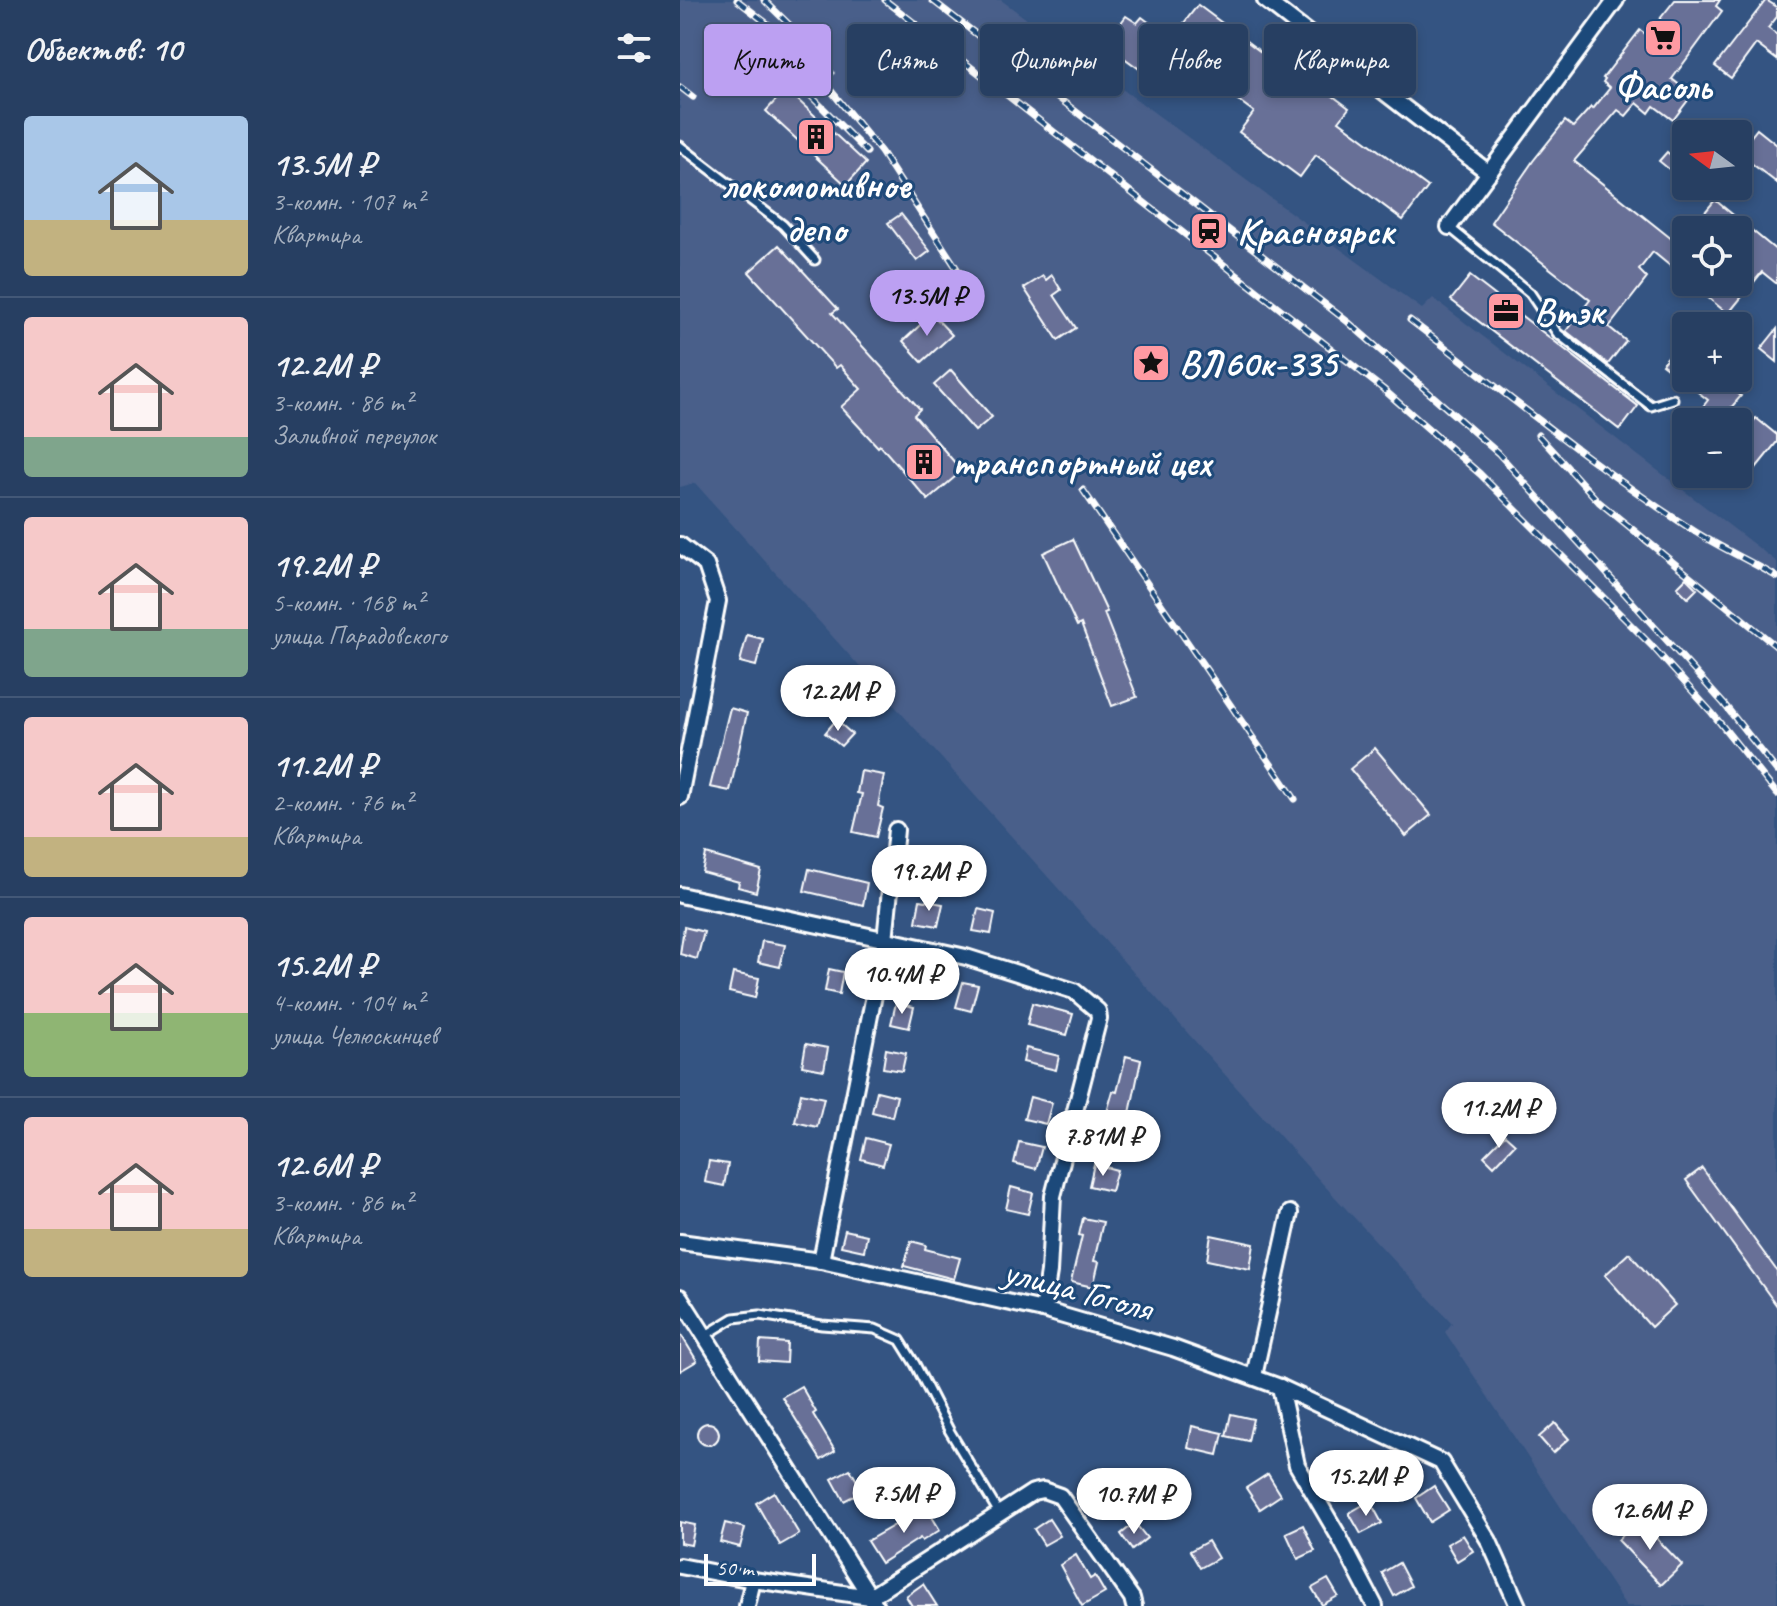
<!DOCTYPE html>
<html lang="ru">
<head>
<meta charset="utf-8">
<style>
  :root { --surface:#273f62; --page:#334a6b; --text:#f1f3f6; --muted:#a4afbe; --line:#435877; --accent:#bca0f2 }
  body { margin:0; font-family:Caveat,sans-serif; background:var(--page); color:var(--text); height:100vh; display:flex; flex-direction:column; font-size:30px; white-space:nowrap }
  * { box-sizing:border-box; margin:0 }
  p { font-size:26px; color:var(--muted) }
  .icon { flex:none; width:44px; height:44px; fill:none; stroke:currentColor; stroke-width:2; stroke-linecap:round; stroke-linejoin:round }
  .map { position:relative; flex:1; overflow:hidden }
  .side { display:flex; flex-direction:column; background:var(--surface); width:680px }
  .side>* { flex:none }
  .guide { position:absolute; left:24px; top:24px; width:760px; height:72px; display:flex; gap:16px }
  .needle { width:52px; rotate:285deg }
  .controls { position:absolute; left:992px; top:120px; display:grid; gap:16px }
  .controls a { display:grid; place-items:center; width:80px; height:80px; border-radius:8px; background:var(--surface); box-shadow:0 4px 12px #0003,0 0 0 2px var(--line); font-size:40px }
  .scale { position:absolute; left:24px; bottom:20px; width:112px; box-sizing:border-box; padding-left:8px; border:4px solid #fff; border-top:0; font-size:22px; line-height:28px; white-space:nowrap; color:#fff; -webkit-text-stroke:6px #1f4a7a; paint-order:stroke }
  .price { position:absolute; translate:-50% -68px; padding:0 18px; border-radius:28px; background:#fff; color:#222; font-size:26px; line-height:52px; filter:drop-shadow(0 2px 4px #0008) }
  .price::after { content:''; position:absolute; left:50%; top:48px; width:24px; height:18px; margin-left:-12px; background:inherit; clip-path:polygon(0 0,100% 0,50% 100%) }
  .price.current { background:var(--accent); color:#111 }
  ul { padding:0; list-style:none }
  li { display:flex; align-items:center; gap:24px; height:200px; padding:0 24px }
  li+li { border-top:2px solid var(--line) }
  li span { display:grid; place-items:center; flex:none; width:224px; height:160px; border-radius:8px; color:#555 }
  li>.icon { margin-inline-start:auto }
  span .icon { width:96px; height:96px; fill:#fffc; stroke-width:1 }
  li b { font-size:34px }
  h2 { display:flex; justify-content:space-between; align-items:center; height:96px; padding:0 24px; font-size:34px }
  .pill { padding:0 28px; border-radius:8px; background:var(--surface); box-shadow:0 4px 12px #0003,0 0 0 2px var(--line); font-size:28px; line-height:72px }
  .pill.current { background:var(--accent); color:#111 }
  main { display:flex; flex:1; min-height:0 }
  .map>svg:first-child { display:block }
  .built { fill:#485f8a }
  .building { fill:#687097; stroke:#fff; stroke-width:2 }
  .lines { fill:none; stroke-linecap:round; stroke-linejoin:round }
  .service-casing { stroke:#fff; stroke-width:13 }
  .minor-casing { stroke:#fff; stroke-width:20 }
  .service { stroke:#1f4a7a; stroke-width:7 }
  .minor { stroke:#1f4a7a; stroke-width:14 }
  .rail-casing { stroke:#fff; stroke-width:7 }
  .rail { stroke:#1f4a7a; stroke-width:4; stroke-dasharray:12; stroke-linecap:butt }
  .labels { text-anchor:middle; stroke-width:6; stroke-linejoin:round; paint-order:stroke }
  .poi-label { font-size:38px; font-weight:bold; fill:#fff; stroke:#1f4a7a; text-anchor:start }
  .street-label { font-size:38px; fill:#fff; stroke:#1f4a7a }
</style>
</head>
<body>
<main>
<section class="side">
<h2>Объектов: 10<svg class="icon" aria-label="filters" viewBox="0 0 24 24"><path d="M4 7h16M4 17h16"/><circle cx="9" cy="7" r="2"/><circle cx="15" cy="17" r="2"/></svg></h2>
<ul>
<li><span style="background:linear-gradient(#a9c7e8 65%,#c2b280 0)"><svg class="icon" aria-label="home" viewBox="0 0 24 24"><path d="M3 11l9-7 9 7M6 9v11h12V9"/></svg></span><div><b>13.5M ₽</b><p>3-комн. · 107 m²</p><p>Квартира</p></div></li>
<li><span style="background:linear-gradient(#f6c9c9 75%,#7fa58c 0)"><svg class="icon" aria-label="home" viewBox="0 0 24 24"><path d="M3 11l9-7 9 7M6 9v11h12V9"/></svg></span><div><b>12.2M ₽</b><p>3-комн. · 86 m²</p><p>Заливной переулок</p></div></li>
<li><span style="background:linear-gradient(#f6c9c9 70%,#7fa58c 0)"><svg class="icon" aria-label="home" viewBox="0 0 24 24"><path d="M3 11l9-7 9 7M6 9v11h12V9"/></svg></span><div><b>19.2M ₽</b><p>5-комн. · 168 m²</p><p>улица Парадовского</p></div></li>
<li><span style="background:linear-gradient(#f6c9c9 75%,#c2b280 0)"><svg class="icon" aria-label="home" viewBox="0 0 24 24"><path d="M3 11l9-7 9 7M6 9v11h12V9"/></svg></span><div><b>11.2M ₽</b><p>2-комн. · 76 m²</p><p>Квартира</p></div></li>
<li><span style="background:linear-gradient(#f6c9c9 60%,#8fb573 0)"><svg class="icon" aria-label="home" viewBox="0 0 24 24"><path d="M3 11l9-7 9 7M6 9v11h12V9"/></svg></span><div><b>15.2M ₽</b><p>4-комн. · 104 m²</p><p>улица Челюскинцев</p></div></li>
<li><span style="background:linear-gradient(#f6c9c9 70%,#c2b280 0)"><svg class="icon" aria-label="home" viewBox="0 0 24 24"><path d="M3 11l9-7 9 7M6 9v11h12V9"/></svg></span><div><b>12.6M ₽</b><p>3-комн. · 86 m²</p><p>Квартира</p></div></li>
</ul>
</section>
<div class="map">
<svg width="1097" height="1606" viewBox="0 0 1097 1606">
  <rect width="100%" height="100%" fill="#345482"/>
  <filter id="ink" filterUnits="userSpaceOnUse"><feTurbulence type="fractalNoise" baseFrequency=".0125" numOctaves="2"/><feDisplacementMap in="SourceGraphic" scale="16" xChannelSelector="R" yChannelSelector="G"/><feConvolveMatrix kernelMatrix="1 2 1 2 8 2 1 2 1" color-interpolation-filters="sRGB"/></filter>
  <g filter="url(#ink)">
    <!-- built -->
    <polygon class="built" points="0,0 321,0 742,309 753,298 1097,562 1097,1606 946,1606 765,1332 772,1323 642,1183 15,483 0,487"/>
    <!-- building -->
    <g class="building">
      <polygon points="995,0 1040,0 1036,6 1042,11 992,79 1012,95 993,120 974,106 969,113 957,103 946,116 938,110 894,161 998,244 1006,235 1006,279 973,252 959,270 967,278 929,327 946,341 928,364 886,331 910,300 811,222 853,161 885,121 893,127 911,107 913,109 930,88 923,82 925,79 923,78 960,30 967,35"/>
      <polygon points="1086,0 1097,7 1097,17 1088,28 1097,35 1097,60 1076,44 1051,78 1035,66"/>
      <polygon points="518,5 605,70 610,64 669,108 659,121 748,187 723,220 636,155 620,177 559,132 574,112 485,46 465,73 425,44 446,16 457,23 462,17 491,39 489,42"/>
      <polygon points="106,89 186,163 166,185 86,111"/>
      <polygon points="1077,129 1097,145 1097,183 1058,153"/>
      <polygon points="987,152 1006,168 1006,183 979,161"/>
      <polygon points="1035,200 1097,251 1097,284 1082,272 1048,314 1009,282 1058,282 1058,230 1010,230"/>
      <polygon points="221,214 250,251 237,261 208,223"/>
      <polygon points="99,245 158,309 152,313 240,409 234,415 282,471 248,500 200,445 198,447 161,407 181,389 160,365 156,368 69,272"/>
      <polygon points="372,275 381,290 374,295 396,328 378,340 344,288 363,276 366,280"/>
      <polygon points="790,276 958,406 940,430 771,300"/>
      <polygon points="252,314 272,335 242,362 223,341"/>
      <polygon points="1097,329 1097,362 1081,349"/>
      <polygon points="997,345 1006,352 1006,378 1038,378 1061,396 1039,422 1011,422 1028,400 982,364"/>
      <polygon points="271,370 312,417 295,431 254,385"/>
      <polygon points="1076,418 1097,435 1097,442 1076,468 1058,453 1058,440"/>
      <polygon points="393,539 427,612 424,613 457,697 432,706 401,624 397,626 363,553"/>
      <polygon points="1006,578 1017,589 1008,598 997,587"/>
      <polygon points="67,635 83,639 76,666 60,662"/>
      <polygon points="50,708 67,713 50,791 30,787"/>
      <polygon points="156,720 172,734 161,746 145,733"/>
      <polygon points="695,748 751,815 726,836 670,769"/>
      <polygon points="181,771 204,775 198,806 203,808 196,837 173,832 182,794 177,793"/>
      <polygon points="236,847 259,852 254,874 232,869"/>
      <polygon points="26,854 81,870 76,892 58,887 59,882 22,872"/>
      <polygon points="129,869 187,883 183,905 124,891"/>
      <polygon points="240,900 263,904 258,926 236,922"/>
      <polygon points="298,909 315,913 311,934 293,931"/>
      <polygon points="4,927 24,932 17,959 0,954"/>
      <polygon points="82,941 105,945 100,967 78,962"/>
      <polygon points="149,969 163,972 159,994 145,991"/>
      <polygon points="53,973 79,978 75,998 49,992"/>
      <polygon points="283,982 298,985 291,1011 276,1007"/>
      <polygon points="216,1003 234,1007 229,1028 211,1024"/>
      <polygon points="352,1003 393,1014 387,1035 347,1025"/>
      <polygon points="126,1044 148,1048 144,1070 122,1066"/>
      <polygon points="346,1048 379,1056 376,1070 343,1062"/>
      <polygon points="206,1049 226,1053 222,1071 203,1068"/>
      <polygon points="446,1056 461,1060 449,1118 427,1112 433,1091 437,1092"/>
      <polygon points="197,1091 217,1096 212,1117 192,1112"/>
      <polygon points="121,1093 144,1098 137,1127 115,1122"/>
      <polygon points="350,1097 372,1103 366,1124 344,1119"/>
      <polygon points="825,1135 835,1144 814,1166 804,1156"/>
      <polygon points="186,1138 209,1144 203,1165 181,1159"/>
      <polygon points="339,1142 362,1147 356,1169 334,1163"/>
      <polygon points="29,1161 48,1164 44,1186 25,1182"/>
      <polygon points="414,1164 437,1170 431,1191 409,1186"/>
      <polygon points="1022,1168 1097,1271 1097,1306 1006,1180"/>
      <polygon points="331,1187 353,1193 348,1214 326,1209"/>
      <polygon points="403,1218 423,1222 414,1261 419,1262 413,1287 391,1282 402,1236 399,1235"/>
      <polygon points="165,1230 187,1235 184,1251 161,1246"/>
      <polygon points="531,1235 574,1244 570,1269 527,1260"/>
      <polygon points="231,1241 246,1245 245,1249 280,1258 274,1279 224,1266"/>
      <polygon points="949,1253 995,1305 971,1327 925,1275"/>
      <polygon points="0,1333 17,1361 0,1371"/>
      <polygon points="80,1341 107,1343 106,1363 79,1361"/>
      <polygon points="121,1386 136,1412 133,1414 155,1451 141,1460 102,1397"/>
      <polygon points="551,1414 573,1419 568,1441 546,1436"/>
      <polygon points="875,1423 889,1439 873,1453 859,1437"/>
      <circle cx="28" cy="1434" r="11"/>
      <polygon points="512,1426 543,1433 538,1455 508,1448"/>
      <polygon points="170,1469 183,1491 164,1501 152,1479"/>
      <polygon points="588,1474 601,1495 580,1509 566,1488"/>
      <polygon points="754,1486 769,1510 750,1522 736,1498"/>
      <polygon points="94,1492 119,1534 100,1545 76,1503"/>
      <polygon points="690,1501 702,1523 681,1534 669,1513"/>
      <polygon points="246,1507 260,1530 242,1541 240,1538 201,1563 187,1541"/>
      <polygon points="369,1519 380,1536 364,1545 354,1529"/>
      <polygon points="959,1520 1002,1565 981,1585 938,1540"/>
      <polygon points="0,1522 15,1525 11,1545 0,1543"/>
      <polygon points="45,1523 65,1528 60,1547 40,1542"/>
      <polygon points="455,1523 467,1538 452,1550 441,1534"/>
      <polygon points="623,1525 635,1551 618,1559 606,1533"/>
      <polygon points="783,1535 793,1551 777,1561 767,1544"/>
      <polygon points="528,1541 538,1558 520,1568 510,1551"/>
      <polygon points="396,1555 410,1579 415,1576 425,1593 402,1606 380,1565"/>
      <polygon points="719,1563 731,1586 714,1596 702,1573"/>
      <polygon points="648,1579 658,1596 642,1605 632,1588"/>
      <polygon points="243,1584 257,1606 232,1606 226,1596"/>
    </g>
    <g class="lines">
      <defs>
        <g id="service">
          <polyline points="0,146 103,225 135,260"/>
          <polyline points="769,227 850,293 877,333 971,406 993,399"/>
          <polyline points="26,1335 54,1318 80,1315 142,1325 195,1329 220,1340 235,1364 269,1430 319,1513"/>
        </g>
        <g id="minor">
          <polyline points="585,0 809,173"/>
          <polyline points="769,227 936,0"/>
          <polyline points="0,545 26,565 38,601 0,797"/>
          <polyline points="0,895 286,957 394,991 418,1011 419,1018 373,1196 369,1272 363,1310"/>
          <polyline points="0,1242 141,1261 363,1310 493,1348 600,1387 761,1462 809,1541 838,1606"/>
          <polyline points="141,1261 205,940 216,830"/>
          <polyline points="0,1297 196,1606"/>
          <polyline points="574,1376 610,1213"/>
          <polyline points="600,1387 617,1465 658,1535 695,1606"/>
          <polyline points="0,1566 73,1580 190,1597 353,1492 363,1490 380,1496 452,1598 454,1606"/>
          <polyline points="67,1606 73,1580"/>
        </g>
      </defs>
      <!-- service casing -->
      <use href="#service" class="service-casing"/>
      <!-- minor casing -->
      <use href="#minor" class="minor-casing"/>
      <!-- service -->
      <use href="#service" class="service"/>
      <!-- minor -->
      <use href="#minor" class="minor"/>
      <defs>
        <g id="rail">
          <polyline points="57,0 107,39 144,82 201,152 283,278"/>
          <polyline points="84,0 124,39 151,73"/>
          <polyline points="205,0 703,389 800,474 972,646 1032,713 1097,794"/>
          <polyline points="252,0 668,322 818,453 1044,704 1097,771"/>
          <polyline points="76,49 124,89 187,152"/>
          <polyline points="0,87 13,97"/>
          <path d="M730,320C823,391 913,466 1011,529C1038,547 1069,560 1097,577"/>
          <polyline points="858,435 919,502 1097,647"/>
          <polyline points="403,490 615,799"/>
        </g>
      </defs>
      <!-- rail casing -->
      <use href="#rail" class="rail-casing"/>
      <!-- rail -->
      <use href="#rail" class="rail"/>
    </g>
  </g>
  <!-- icons -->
  <defs>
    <symbol id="supermarket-square" viewBox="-11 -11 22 22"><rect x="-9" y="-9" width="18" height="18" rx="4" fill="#ff9aa2" stroke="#1f4a7a"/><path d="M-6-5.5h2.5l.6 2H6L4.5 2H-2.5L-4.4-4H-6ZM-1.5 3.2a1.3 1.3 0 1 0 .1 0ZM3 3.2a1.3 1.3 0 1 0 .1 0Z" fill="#111"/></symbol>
    <symbol id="building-square" viewBox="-11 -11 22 22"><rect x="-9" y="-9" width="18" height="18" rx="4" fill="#ff9aa2" stroke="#1f4a7a"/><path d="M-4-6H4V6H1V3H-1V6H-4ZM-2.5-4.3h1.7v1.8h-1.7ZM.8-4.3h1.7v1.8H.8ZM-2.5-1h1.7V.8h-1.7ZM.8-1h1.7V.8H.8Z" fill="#111"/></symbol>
    <symbol id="station-square" viewBox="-11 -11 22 22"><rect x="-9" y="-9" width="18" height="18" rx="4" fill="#ff9aa2" stroke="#1f4a7a"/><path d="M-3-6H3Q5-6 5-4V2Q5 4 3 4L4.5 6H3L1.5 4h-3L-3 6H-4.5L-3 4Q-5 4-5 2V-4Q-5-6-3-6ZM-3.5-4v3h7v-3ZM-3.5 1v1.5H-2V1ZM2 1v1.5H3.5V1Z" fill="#111"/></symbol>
    <symbol id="office-square" viewBox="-11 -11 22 22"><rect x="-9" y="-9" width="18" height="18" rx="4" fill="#ff9aa2" stroke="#1f4a7a"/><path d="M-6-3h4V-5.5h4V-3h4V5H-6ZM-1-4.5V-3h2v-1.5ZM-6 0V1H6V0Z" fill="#111"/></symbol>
    <symbol id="sight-square" viewBox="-11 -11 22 22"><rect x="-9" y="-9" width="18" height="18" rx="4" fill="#ff9aa2" stroke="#1f4a7a"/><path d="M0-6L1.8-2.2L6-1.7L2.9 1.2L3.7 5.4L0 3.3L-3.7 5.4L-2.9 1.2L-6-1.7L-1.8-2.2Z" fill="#111"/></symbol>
  </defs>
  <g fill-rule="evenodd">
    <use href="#supermarket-square" x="961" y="16" width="44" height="44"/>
    <use href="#building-square" x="114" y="115" width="44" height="44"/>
    <use href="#station-square" x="507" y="209" width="44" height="44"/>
    <use href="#office-square" x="804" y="289" width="44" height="44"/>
    <use href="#sight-square" x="449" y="341" width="44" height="44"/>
    <use href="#building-square" x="222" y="440" width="44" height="44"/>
  </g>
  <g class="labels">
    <!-- poi labels -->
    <g class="poi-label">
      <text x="983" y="99" text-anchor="middle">Фасоль</text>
      <text x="136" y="198" text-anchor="middle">локомотивное<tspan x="136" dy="44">депо</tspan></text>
      <text x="557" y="244">Красноярск</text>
      <text x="854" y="324">Втэк</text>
      <text x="499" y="376">ВЛ60к-335</text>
      <text x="272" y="475">транспортный цех</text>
    </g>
    <!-- street labels -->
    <g class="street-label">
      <text transform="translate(398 1289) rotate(15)" y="13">улица Гоголя</text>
    </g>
  </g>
</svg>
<div class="controls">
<a><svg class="needle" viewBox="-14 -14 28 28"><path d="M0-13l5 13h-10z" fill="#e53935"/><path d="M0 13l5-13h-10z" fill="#a4afbe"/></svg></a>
<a><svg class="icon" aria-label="locate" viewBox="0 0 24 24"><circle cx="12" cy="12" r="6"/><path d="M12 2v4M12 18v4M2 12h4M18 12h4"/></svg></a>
<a>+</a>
<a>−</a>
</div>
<div class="scale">50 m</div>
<b class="price current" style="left:247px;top:338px">13.5M ₽</b>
<b class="price" style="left:158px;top:733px">12.2M ₽</b>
<b class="price" style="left:249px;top:913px">19.2M ₽</b>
<b class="price" style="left:222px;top:1016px">10.4M ₽</b>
<b class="price" style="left:819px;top:1150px">11.2M ₽</b>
<b class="price" style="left:423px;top:1178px">7.81M ₽</b>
<b class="price" style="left:686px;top:1518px">15.2M ₽</b>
<b class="price" style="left:224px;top:1535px">7.5M ₽</b>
<b class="price" style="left:454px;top:1536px">10.7M ₽</b>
<b class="price" style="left:970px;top:1552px">12.6M ₽</b>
<div class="guide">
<a class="pill current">Купить</a>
<a class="pill">Снять</a>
<a class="pill">Фильтры</a>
<a class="pill">Новое</a>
<a class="pill">Квартира</a>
</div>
</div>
</main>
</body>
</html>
